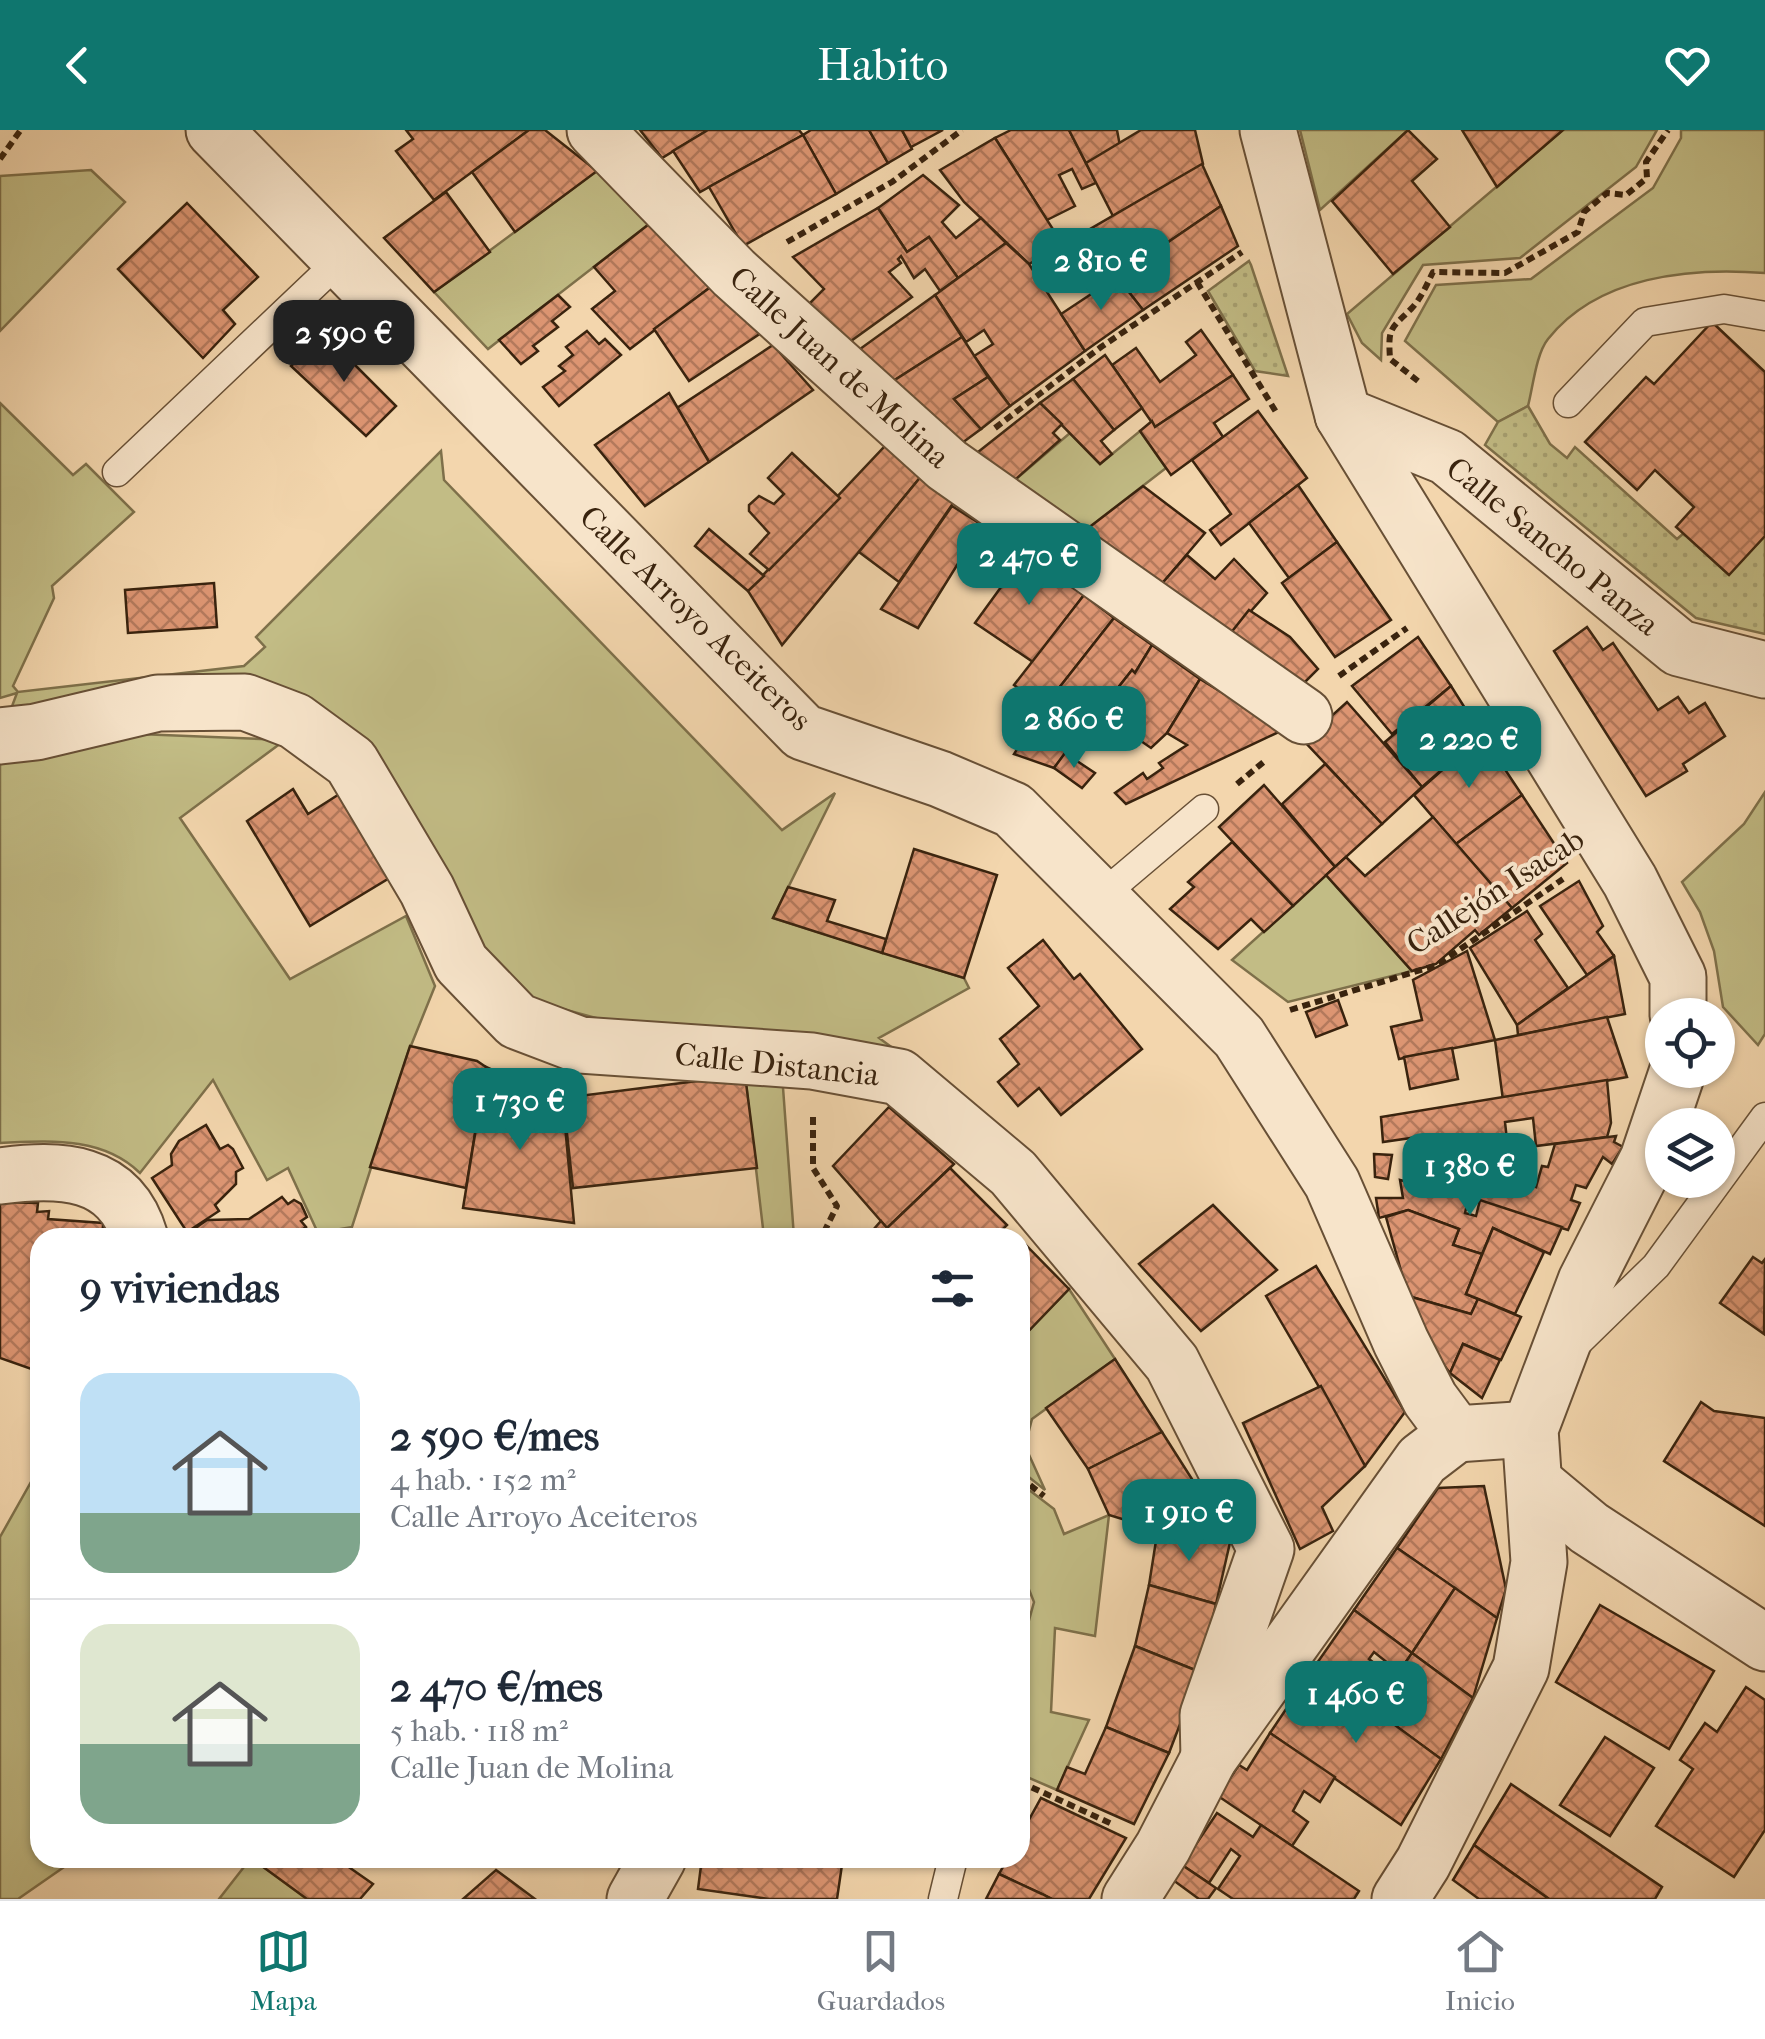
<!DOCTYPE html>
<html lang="es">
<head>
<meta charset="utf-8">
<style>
  :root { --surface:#fff; --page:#f6f6f7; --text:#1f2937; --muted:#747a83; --line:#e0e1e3; --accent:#0f766e }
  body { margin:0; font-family:"IM FELL French Canon",serif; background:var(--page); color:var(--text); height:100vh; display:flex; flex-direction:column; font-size:38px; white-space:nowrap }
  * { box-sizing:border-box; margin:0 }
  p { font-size:32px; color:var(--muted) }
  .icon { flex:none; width:55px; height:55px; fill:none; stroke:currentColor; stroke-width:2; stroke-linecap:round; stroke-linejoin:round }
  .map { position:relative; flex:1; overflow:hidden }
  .panel { position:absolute; left:30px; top:1098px; width:1000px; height:640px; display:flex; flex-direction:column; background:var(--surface); border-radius:30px; box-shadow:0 2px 8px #0004 }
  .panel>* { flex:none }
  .fabs { position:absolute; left:1645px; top:868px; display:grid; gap:20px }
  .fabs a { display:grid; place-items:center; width:90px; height:90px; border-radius:50%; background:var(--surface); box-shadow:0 2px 8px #0004; font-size:50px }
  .price { position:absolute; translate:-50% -85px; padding:0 22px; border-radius:20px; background:var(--accent); color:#fff; font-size:32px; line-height:65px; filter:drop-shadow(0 2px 5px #0008) }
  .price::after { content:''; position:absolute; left:50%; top:60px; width:30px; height:22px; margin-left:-15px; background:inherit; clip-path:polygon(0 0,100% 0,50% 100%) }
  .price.active { background:#222; color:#fff }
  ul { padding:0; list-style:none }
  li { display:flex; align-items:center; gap:30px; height:250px; padding:0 50px }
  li+li { border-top:2px solid var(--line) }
  li span { display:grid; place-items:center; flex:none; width:280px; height:200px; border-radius:30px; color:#555 }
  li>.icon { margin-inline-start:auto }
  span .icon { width:120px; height:120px; fill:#fffc; stroke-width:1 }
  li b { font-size:42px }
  h2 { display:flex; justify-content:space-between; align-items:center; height:120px; padding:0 50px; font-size:42px }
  header { display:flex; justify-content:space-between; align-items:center; height:130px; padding:0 50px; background:var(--accent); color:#fff; font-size:45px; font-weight:600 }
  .tab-bar { display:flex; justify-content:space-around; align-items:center; height:140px; border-top:2px solid var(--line); background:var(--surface); font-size:28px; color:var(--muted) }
  .tab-bar a { display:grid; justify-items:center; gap:5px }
  .tab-bar .active { color:var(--accent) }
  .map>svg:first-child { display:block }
  .grass { fill:#c2bc85; stroke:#7e704a; stroke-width:2.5 }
  .park { fill:url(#park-dots); stroke:#7e704a; stroke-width:2.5 }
  .building { fill:url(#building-cross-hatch); stroke:#39230e; stroke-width:2.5 }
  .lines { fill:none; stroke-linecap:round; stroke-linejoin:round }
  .lane-casing { stroke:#685036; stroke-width:31 }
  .street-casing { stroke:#685036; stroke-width:59 }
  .path { stroke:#39230e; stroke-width:6; stroke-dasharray:8 5; stroke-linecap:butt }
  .lane { stroke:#f7e4ca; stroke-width:28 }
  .street { stroke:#f7e4ca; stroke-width:55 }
  .labels { text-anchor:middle; stroke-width:8; stroke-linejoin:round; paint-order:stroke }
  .street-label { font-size:32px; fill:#39230e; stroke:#f7e4ca }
</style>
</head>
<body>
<header><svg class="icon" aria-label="back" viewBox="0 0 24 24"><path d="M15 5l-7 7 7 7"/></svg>Habito<svg class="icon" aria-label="heart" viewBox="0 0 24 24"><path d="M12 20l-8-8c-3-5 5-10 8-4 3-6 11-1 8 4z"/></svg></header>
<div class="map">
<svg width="1765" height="1769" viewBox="0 0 1765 1769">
  <defs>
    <pattern id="park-dots" width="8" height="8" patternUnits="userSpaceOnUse" patternTransform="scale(2.5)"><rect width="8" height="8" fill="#c2bc85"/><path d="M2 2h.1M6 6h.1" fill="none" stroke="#a7a172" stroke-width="1.8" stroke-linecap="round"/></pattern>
    <pattern id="building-cross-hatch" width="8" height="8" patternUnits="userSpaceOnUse" patternTransform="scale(2.5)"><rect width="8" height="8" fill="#dc9572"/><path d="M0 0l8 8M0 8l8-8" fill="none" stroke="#b3795c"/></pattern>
  </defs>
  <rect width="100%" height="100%" fill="#f3d6ad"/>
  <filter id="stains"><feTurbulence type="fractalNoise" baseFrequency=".002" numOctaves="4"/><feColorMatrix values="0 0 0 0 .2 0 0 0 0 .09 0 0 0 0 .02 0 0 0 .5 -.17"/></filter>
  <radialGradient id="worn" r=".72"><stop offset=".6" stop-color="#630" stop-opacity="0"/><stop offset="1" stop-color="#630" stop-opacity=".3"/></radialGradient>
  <!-- grass -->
  <g class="grass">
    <polygon points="1300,0 1408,0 1320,80"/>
    <polygon points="1563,0 1657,0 1636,37 1520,128 1423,135 1382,203 1381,230 1362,213 1347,184"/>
    <path d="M1681,0H1765V143C1690,137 1598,146 1548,209C1536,224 1533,257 1528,276L1498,292L1405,211L1436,155L1531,149L1653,58L1681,8Z"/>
    <polygon points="602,37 653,91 488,219 434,162"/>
    <polygon points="91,40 125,72 0,201 0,46"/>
    <polygon points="0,273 73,345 86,334 134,382 52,456 54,468 13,556 18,562 244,536 265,517 256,507 441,321 444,350 782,700 835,663 773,788 964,848 969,858 879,908 894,919 688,913 526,869 478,822 304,576 8,587 17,563 0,568"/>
    <polygon points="1140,301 1166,338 1087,399 1009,355 1070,303 1100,334"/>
    <path d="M138,604L285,610L180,688L290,849L406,786L435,856L408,923L352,1097L318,1103L288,1038L267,1050L213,950L140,1043C102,1006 49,1011 0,1013V629Z"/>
    <polygon points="1765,662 1765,904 1758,915 1723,877 1714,821 1700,782 1682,752 1744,694"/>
    <polygon points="1326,745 1412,841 1288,872 1232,830"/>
    <polygon points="782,944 794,1107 764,1107 745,945"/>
    <polygon points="1069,1159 1115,1229 1032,1289 1025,1316 1045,1360 1020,1340 1020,1210"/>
    <polygon points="40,1336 40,1728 77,1728 18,1769 0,1769 0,1407"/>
    <polygon points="1020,1353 1054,1379 1064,1404 1109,1385 1095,1506 1055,1498 1051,1582 1089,1590 1057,1660 1020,1644 1020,1523 1034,1472 1020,1437"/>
    <polygon points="251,1728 307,1769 219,1769"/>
  </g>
  <!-- park -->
  <g class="park">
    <polygon points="1249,131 1251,135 1288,246 1255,241 1208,161"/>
    <polygon points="1528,276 1550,314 1567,328 1575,317 1677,409 1684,403 1728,444 1765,406 1765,504 1696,488 1485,315 1498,292"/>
  </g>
  <!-- building -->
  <g class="building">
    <polygon points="406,0 529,0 434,70 396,21 413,9"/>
    <polygon points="529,0 545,0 597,41 515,102 472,42"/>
    <polygon points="640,0 708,0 662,28"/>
    <polygon points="708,0 799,0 803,5 700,62 673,21"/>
    <polygon points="811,0 869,0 888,33 836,64 803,5"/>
    <polygon points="869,0 902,0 912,19 888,33"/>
    <polygon points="902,0 943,0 911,17"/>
    <polygon points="1011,0 1069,0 1096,53 1082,59 1072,39 1059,45 1075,76 1047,90 995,8"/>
    <polygon points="1069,0 1117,0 1120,16 1086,33"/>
    <polygon points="1141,0 1195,0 1203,34 1113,86 1086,33"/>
    <polygon points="1408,0 1437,29 1412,51 1450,97 1393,144 1332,71"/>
    <polygon points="1462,0 1563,0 1497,57"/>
    <polygon points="803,5 836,64 743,116 709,57"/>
    <polygon points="995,8 1063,115 1029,134 964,72 940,40"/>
    <polygon points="1202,34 1221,76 1117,147 1085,102"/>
    <polygon points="923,45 959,75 942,92 956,108 981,88 1006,113 958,148 929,107 907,122 878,78"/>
    <polygon points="446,62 490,122 434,162 384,108"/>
    <polygon points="187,73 258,147 223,180 235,194 203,228 118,139"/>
    <polygon points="1221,76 1238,116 1143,180 1117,147"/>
    <polygon points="878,78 907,122 929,107 958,148 940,161 925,139 914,148 901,126 898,129 901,133 889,142 912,167 844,216 808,175 824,159 793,127"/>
    <polygon points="653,91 712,156 630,219 592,179 615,161 594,137"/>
    <polygon points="1006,113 1029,134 1085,221 1010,276 974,226 993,214 984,200 966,212 935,165"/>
    <polygon points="1117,147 1143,180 1085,221 1061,184"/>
    <polygon points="712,156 761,203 689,251 654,199"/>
    <polygon points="558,165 570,177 552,191 558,197 533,216 538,221 521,234 499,210"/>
    <polygon points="935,165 962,207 887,255 853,224"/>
    <polygon points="1712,192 1765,242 1765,406 1729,445 1676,397 1694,377 1675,359 1655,340 1637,360 1585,312 1646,247 1654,254"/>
    <polygon points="1201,200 1233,245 1155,297 1112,235 1136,218 1160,252 1196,225 1186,212"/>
    <polygon points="587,201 599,214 605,209 621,225 559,276 543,257 565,241 559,236 573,225 566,217"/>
    <polygon points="324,204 396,276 366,306 291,236"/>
    <polygon points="962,207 988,247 954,269 981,299 958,316 887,255"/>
    <polygon points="773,215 813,260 709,332 677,278"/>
    <polygon points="1105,225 1142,278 1114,300 1073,249"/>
    <polygon points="1233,245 1249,269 1214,293 1223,307 1171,345 1140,301 1152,291 1155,297"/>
    <polygon points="988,247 1010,276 981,299 954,269"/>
    <polygon points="1073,249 1114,300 1101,311 1112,324 1100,334 1040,273"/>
    <polygon points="669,263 709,332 645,376 595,315"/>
    <polygon points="1040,273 1062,294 1053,303 1060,310 1009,355 973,326"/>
    <polygon points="1258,281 1307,348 1221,415 1210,400 1231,384 1192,330"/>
    <polygon points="885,316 923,344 782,515 748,461"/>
    <polygon points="792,323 840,368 769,440 750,424 769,403 749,381 749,375 759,366 774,374 784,364 768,348"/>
    <polygon points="923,344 956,369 899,452 859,422"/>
    <polygon points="1298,355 1337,412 1289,448 1249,393"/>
    <polygon points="1143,356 1205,403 1159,457 1087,399"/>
    <polygon points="952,376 982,395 918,498 881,479"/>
    <polygon points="709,399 764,446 748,461 695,416"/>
    <polygon points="1337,412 1391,490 1335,527 1282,453"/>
    <polygon points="1025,424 1084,465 1033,532 975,493"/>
    <polygon points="1187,425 1215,449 1234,429 1267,463 1226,509 1159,457"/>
    <polygon points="214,453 217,497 128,503 125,460"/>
    <polygon points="1084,465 1114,488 1044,577 1014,555"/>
    <polygon points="1249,480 1290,507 1318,539 1296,561 1226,509"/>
    <polygon points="1114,488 1152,515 1135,543 1132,540 1054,638 1014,624 1044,577"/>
    <polygon points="1587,497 1603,520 1613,513 1658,580 1678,567 1689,583 1705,573 1725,606 1683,634 1687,641 1646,666 1554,521"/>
    <polygon points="1418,507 1451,556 1392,604 1352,556"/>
    <polygon points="1152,515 1200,549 1167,603 1151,618 1099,582 1132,540 1135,543"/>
    <polygon points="1200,549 1283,600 1126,674 1115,663 1143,643 1147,649 1163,638 1159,633 1187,615 1167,603"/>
    <polygon points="1451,556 1482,605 1422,657 1385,612"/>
    <polygon points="1347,572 1422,657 1382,694 1304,611"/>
    <polygon points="1482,605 1522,665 1456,714 1414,665"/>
    <polygon points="1065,623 1095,643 1082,658 1054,638"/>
    <polygon points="1325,634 1382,694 1335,737 1282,674"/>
    <polygon points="1264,655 1335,737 1293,776 1219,697"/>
    <polygon points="293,659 308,684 341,663 391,747 310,796 247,691"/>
    <polygon points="1522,665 1567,733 1512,778 1456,714"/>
    <polygon points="1433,687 1512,778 1479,805 1475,800 1436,834 1412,841 1326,745 1346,727 1365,746"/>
    <polygon points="1232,712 1293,776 1264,802 1251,789 1218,819 1170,779 1194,757 1188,752"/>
    <polygon points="914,719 997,745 964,848 882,823"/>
    <polygon points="1579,751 1603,796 1597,802 1614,826 1587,845 1540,776"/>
    <polygon points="788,757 835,770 827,791 886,809 882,823 773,788"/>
    <polygon points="1527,781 1542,804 1535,810 1568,858 1517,895 1470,818"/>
    <polygon points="1043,810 1074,849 1080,844 1142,919 1061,985 1039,958 1018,976 998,952 1019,934 1000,909 1039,876 1008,838"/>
    <polygon points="1467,821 1495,910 1399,929 1391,897 1422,890 1413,850"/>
    <polygon points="1614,826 1625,884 1518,905 1517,895"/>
    <polygon points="1338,870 1347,895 1316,907 1306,882"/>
    <polygon points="1607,887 1627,947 1503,970 1495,910"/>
    <polygon points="410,916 477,931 486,937 466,1058 370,1037"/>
    <polygon points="1452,918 1458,949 1410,959 1404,927"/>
    <polygon points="486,937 521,953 562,963 574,1093 463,1078"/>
    <polygon points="745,945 757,1038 573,1058 563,968"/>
    <polygon points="1607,950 1611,993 1607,1007 1536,1016 1533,988 1505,992 1508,1020 1463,1027 1413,1025 1411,1008 1383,1012 1381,987"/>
    <polygon points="889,977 954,1034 887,1098 833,1036"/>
    <polygon points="206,995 220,1019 228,1015 233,1019 243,1038 236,1042 236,1054 215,1075 219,1081 187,1102 152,1048 172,1035 171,1024 179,1011"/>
    <polygon points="1616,1006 1614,1012 1623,1017 1612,1034 1603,1027 1586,1058 1576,1055 1571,1070 1580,1073 1568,1100 1413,1052 1416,1032 1471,1040 1531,1032 1526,1053 1536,1057 1542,1036 1548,1037 1555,1014"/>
    <polygon points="1374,1024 1392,1025 1388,1049 1375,1047"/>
    <polygon points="950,1038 1007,1095 994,1108 898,1108 887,1098"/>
    <polygon points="1400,1050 1469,1066 1465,1083 1476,1086 1480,1070 1562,1097 1550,1124 1493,1098 1482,1124 1453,1115 1459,1099 1408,1080 1379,1088 1376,1068 1403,1068"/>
    <polygon points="282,1067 288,1074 294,1070 301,1074 307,1087 301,1091 306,1097 290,1108 181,1108 207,1090 249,1089"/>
    <polygon points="0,1072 38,1073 37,1082 49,1081 48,1089 103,1093 103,1108 40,1108 40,1159 34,1158 33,1194 40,1196 40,1242 0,1228"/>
    <polygon points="1213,1075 1277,1140 1201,1201 1139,1134"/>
    <polygon points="1408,1080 1459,1099 1453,1115 1482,1124 1466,1164 1478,1169 1471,1184 1408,1166 1386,1087"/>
    <polygon points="881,1091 887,1098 898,1108 866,1108"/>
    <polygon points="1493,1098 1544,1122 1515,1184 1466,1164"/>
    <polygon points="1020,1109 1069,1159 1020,1210"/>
    <polygon points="1753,1127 1762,1133 1765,1129 1764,1204 1720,1173"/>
    <polygon points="1316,1136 1405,1282 1365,1336 1266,1166"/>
    <polygon points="1408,1166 1471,1184 1478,1169 1521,1187 1501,1230 1463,1214 1450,1243 1422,1207"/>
    <polygon points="1463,1214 1500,1230 1482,1268 1450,1243"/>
    <polygon points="1115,1229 1162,1302 1088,1339 1046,1278"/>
    <polygon points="1321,1256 1365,1336 1322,1377 1333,1401 1300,1419 1243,1293"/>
    <polygon points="1701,1272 1714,1281 1765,1288 1765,1396 1664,1331"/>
    <polygon points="1162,1302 1204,1368 1229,1408 1145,1396 1109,1385 1088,1339"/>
    <polygon points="1484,1356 1506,1459 1497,1488 1397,1418 1438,1358"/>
    <polygon points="1158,1398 1231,1408 1216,1474 1149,1455"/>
    <polygon points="1397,1418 1455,1458 1412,1523 1354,1480"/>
    <polygon points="1149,1455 1216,1474 1200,1542 1135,1516"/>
    <polygon points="1455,1458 1497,1488 1473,1568 1412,1523"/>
    <polygon points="1600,1475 1714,1541 1669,1619 1556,1552"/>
    <polygon points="1354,1480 1412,1523 1399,1542 1374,1522 1369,1529 1394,1549 1373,1580 1315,1536"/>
    <polygon points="1135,1516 1200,1542 1169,1623 1106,1597"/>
    <polygon points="1412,1523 1473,1568 1441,1629 1373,1580"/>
    <polygon points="1315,1536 1441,1629 1401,1695 1270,1603"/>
    <polygon points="1746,1557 1765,1570 1765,1700 1734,1747 1656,1696 1693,1639 1680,1630 1705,1593 1717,1602"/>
    <polygon points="1106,1597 1169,1623 1134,1694 1057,1660 1067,1637 1085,1644"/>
    <polygon points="1270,1603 1335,1647 1320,1672 1304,1661 1293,1681 1308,1692 1292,1716 1218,1666 1239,1635 1247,1640"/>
    <polygon points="1605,1607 1654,1638 1610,1706 1560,1675"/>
    <polygon points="1511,1654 1662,1757 1655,1769 1549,1769 1474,1715"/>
    <polygon points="1041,1668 1126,1708 1089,1769 1052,1769 999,1744 1008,1728 1020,1728 1020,1706"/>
    <polygon points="1217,1683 1253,1707 1261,1695 1359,1761 1354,1769 1233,1769 1218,1759 1240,1726 1231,1719 1209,1753 1182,1735"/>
    <polygon points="1474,1715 1508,1740 1549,1769 1479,1769 1453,1750"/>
    <polygon points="251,1728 347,1728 343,1733 373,1754 360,1769 307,1769"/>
    <polygon points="702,1728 843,1728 837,1769 769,1769 698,1759"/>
    <polygon points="1182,1735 1216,1758 1208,1769 1199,1769 1173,1750"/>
    <polygon points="496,1740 527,1763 535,1769 463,1769"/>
    <polygon points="999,1744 1042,1764 1052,1769 986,1769"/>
  </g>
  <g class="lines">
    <defs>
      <g id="lane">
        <polyline points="1568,273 1645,192 1724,179 1765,186"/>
        <polyline points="117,342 339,131"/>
        <polyline points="1100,767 1204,679"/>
        <polyline points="1575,1215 1656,1136 1765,987"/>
        <polyline points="943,1769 953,1728"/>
      </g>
      <g id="street">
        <polyline points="214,0 803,602 940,649 1013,680 1239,907 1332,1053 1401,1212 1430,1269 1456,1304 1530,1299"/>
        <polyline points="595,0 734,143 947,335 1304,586"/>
        <polyline points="1268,0 1343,285 1630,751 1678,847 1678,885"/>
        <polyline points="1343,285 1447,327 1679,518 1765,540"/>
        <polyline points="0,606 36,602 158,573 245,572 295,591 351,632 427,760 461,833 517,891 580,915 812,931 899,947 1013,1043 1172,1233 1266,1419 1208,1585 1209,1628"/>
        <path d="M0,1046C60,1038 120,1039 140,1108"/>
        <polyline points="1535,1353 1589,1398 1765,1513"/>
        <polyline points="635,1769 658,1728"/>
        <polyline points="1130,1769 1163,1717 1209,1628 1422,1330 1456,1304"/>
        <polyline points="1400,1769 1423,1733 1521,1538 1539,1432 1530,1299 1586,1151 1648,1029 1678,940"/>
      </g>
    </defs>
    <!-- lane casing -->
    <use href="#lane" class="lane-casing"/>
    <!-- street casing -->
    <use href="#street" class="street-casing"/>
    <!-- path -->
    <g class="path">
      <polyline points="0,29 20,1"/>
      <polyline points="787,112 892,52 962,0"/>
      <polyline points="1197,152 1276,282"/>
      <path d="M1418,251L1390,229C1388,197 1390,200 1411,179C1421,169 1427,154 1433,142L1505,143L1578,102L1584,82L1607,63L1626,65L1647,48L1646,32L1668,0"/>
      <polyline points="995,298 1101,217 1242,122"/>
      <polyline points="1339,546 1407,498"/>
      <polyline points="1237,654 1266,630"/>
      <polyline points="1290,880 1437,835 1563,749"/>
      <polyline points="813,987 813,1038 837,1076 821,1108"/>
      <polyline points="1020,1347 1044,1366"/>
      <polyline points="1020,1652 1112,1694"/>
    </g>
    <!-- lane -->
    <use href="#lane" class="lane"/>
    <!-- street -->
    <use href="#street" class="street"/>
  </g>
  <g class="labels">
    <!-- street labels -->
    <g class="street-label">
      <text transform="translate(840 237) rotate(42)" y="11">Calle Juan de Molina</text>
      <text transform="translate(1553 416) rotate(39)" y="11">Calle Sancho Panza</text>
      <text transform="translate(696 488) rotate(44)" y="11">Calle Arroyo Aceiteros</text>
      <text transform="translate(1495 761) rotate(-33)" y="11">Callejón Isacab</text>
      <text transform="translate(777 934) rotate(6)" y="11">Calle Distancia</text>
    </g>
  </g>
  <rect width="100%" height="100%" filter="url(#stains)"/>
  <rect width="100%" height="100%" fill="url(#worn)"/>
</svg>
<div class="fabs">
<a><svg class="icon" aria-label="locate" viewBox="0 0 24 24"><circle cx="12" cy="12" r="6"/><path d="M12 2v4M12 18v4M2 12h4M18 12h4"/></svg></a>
<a><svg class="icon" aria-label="layers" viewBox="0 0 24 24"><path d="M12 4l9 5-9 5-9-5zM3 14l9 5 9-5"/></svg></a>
</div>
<b class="price" style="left:1101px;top:183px">2 810 €</b>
<b class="price active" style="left:344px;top:255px">2 590 €</b>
<b class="price" style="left:1029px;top:478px">2 470 €</b>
<b class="price" style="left:1074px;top:641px">2 860 €</b>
<b class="price" style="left:1469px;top:661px">2 220 €</b>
<b class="price" style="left:520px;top:1023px">1 730 €</b>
<b class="price" style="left:1470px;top:1088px">1 380 €</b>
<b class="price" style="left:1189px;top:1434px">1 910 €</b>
<b class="price" style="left:1356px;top:1616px">1 460 €</b>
<section class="panel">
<h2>9 viviendas<svg class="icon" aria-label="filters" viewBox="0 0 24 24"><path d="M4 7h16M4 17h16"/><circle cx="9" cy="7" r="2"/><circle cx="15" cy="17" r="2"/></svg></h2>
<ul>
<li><span style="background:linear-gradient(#bfe0f5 70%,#7fa58c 0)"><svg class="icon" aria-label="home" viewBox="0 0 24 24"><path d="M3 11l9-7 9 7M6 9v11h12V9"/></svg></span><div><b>2 590 €/mes</b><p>4 hab. · 152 m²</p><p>Calle Arroyo Aceiteros</p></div></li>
<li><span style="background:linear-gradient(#dfe7d0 60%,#7fa58c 0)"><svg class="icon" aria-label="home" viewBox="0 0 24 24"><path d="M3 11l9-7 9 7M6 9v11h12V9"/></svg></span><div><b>2 470 €/mes</b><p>5 hab. · 118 m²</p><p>Calle Juan de Molina</p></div></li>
</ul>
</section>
</div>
<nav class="tab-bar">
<a class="active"><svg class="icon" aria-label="map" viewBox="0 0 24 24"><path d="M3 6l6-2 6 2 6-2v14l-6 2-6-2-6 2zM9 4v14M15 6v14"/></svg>Mapa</a>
<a><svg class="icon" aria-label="saved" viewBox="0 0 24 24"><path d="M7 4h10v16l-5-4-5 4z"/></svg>Guardados</a>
<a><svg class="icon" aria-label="home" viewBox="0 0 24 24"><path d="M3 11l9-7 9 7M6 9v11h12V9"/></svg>Inicio</a>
</nav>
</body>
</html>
